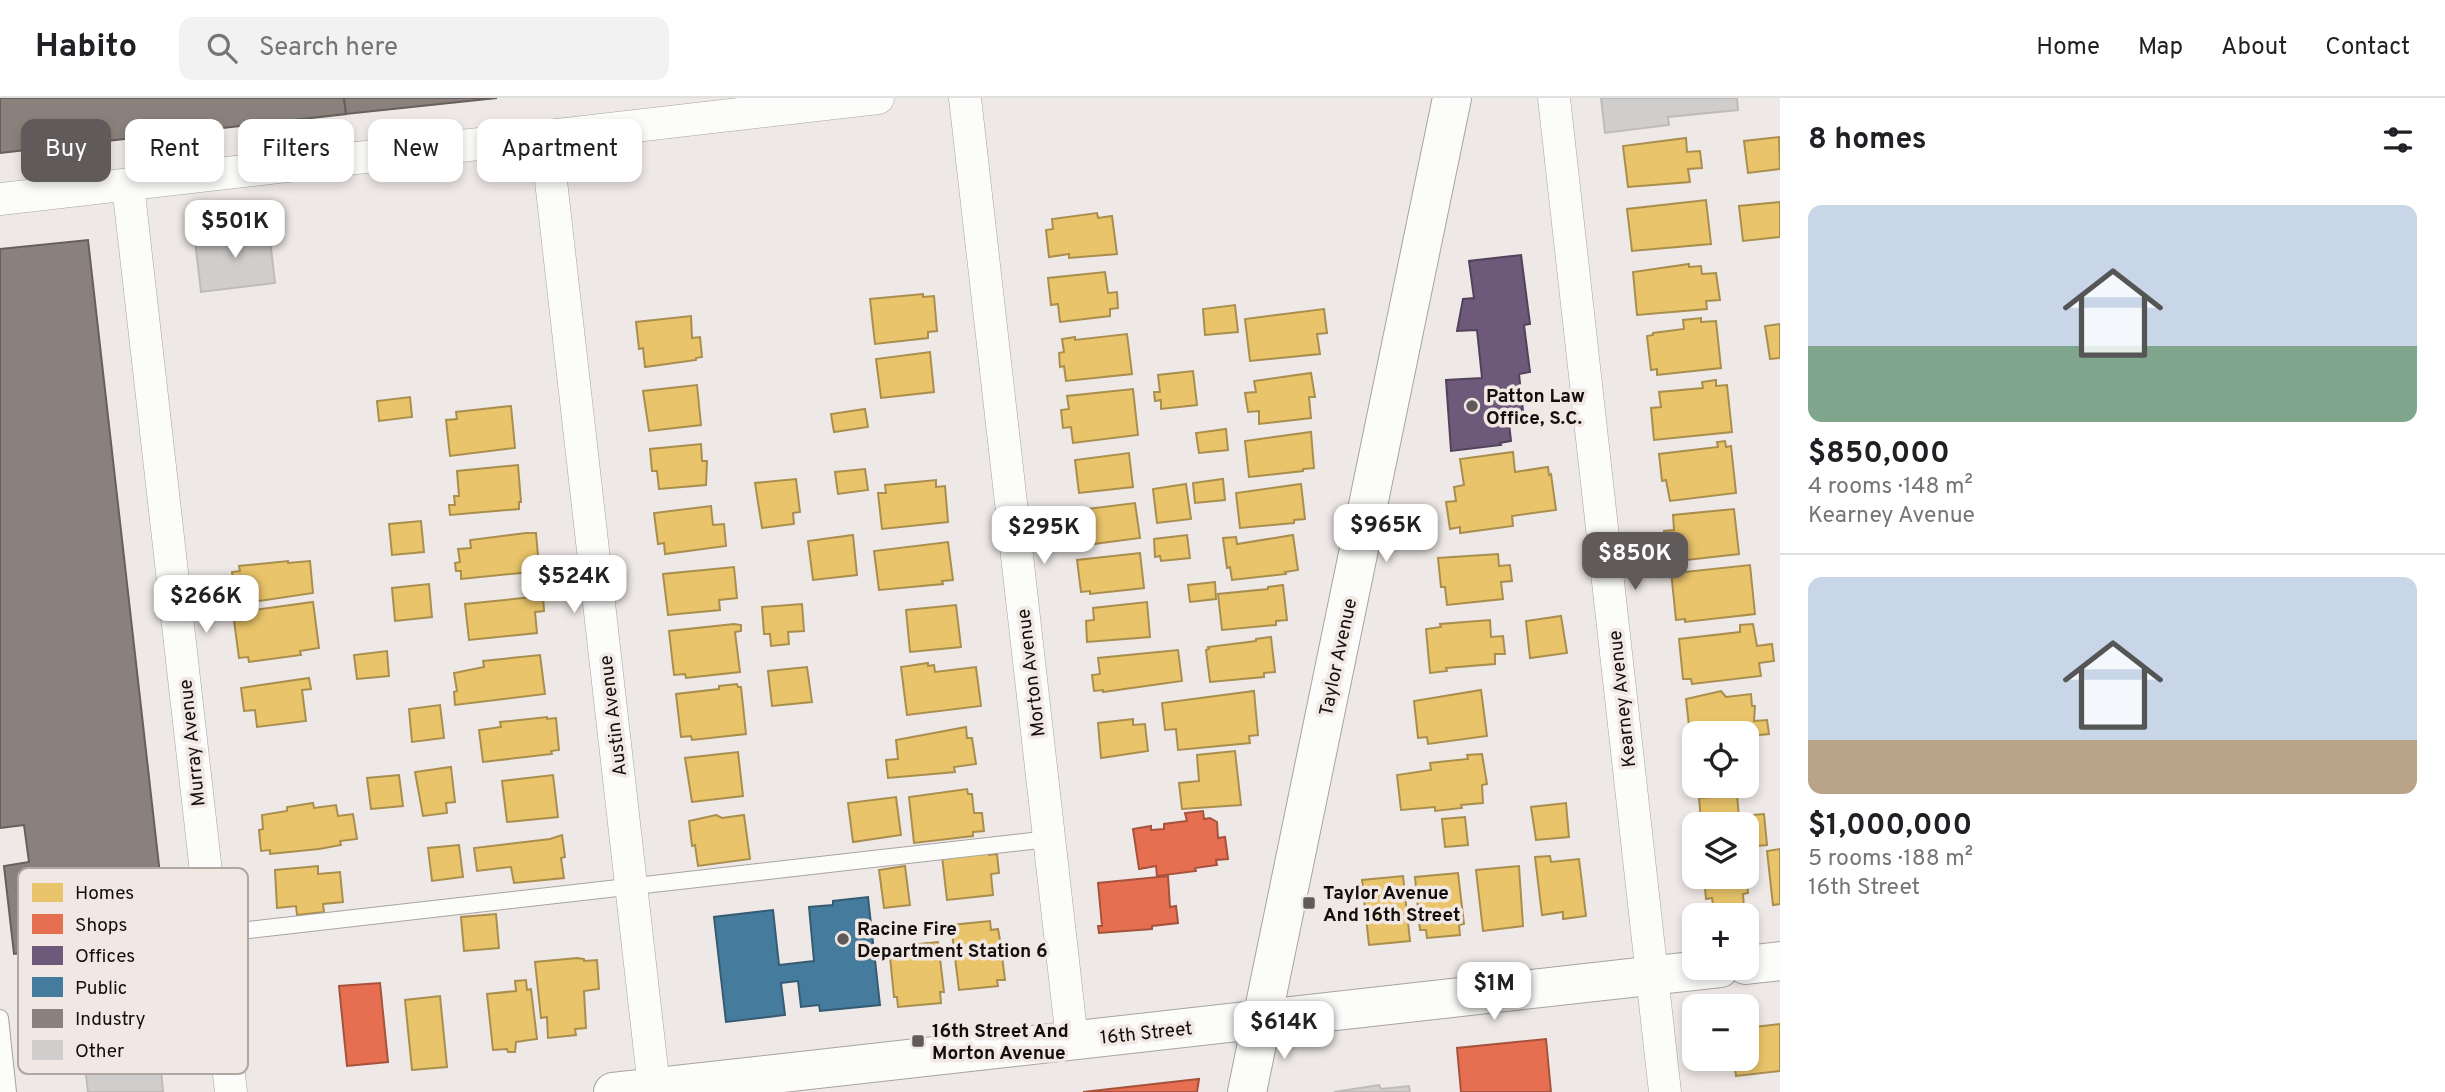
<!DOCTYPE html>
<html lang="en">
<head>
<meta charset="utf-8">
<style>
  :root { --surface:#fff; --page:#f2f2f2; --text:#202124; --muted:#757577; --line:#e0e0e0; --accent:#605b5a }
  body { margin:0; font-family:Overpass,sans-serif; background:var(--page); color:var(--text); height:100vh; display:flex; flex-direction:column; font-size:26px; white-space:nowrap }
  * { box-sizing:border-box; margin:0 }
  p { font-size:23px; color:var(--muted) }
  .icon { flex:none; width:38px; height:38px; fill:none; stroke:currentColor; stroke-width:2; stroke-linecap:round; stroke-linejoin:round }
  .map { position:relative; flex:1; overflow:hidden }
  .drawer { display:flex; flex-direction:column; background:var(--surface); width:665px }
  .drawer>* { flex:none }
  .hud { position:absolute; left:21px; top:21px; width:665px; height:63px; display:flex; gap:14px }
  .tools { position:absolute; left:1682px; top:623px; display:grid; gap:14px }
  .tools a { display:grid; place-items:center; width:77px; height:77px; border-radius:14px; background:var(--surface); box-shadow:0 4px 10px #0003; font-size:35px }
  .price { position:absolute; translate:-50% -60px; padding:0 16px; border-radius:14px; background:#fff; color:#222; font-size:23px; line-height:46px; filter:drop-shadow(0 2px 4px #0008) }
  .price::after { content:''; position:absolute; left:50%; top:42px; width:21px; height:16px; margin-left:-10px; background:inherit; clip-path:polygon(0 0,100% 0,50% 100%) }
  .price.current { background:var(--accent); color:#fff }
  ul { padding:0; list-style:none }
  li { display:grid; align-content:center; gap:14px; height:371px; padding:0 28px }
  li+li { border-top:2px solid var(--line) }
  li span { display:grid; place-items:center; height:217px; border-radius:14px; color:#555 }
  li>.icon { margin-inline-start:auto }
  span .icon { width:126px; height:126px; fill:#fffc; stroke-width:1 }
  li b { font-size:30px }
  h2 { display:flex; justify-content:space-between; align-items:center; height:84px; padding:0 28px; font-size:30px }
  .chip { padding:0 24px; border-radius:14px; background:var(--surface); box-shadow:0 4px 10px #0003; font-size:24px; line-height:63px }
  .chip.current { background:var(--accent); color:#fff }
  header { display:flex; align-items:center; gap:42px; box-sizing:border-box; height:98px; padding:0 35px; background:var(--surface); border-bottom:2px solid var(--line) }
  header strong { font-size:33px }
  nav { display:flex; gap:38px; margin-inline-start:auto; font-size:24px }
  .search { width:490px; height:63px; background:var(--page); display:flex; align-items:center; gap:18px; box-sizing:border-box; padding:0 24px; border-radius:14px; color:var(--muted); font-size:26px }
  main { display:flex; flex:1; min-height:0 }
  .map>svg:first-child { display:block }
  .homes { fill:#e9c46a; stroke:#a98e4e; stroke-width:2 }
  .shops { fill:#e76f51; stroke:#a7523d; stroke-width:2 }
  .offices { fill:#6d597a; stroke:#52435a; stroke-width:2 }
  .public { fill:#457b9d; stroke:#365b72; stroke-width:2 }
  .industry { fill:#8a817c; stroke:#665f5b; stroke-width:2 }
  .building { fill:#d0cecd; stroke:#bebbbb; stroke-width:2 }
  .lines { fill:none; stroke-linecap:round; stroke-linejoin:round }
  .service-casing { stroke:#a7a3a1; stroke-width:18 }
  .minor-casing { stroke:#a7a3a1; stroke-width:33 }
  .tertiary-casing { stroke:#a7a3a1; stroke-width:40 }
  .service { stroke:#fcfcfb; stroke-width:16 }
  .minor { stroke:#fcfcfb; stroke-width:32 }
  .tertiary { stroke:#fcfcfb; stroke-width:38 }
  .poi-dot { fill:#605b5a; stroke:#f2e8e3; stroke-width:2.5 }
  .labels { text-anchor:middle; stroke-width:7; stroke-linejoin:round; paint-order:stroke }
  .poi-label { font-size:19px; font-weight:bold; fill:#130f0e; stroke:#f2e8e3; text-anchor:start }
  .street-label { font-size:19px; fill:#130f0e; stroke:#f2e8e3 }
  .key { fill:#f2e8e3; stroke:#afa7a3; stroke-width:2 }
  .key-label { font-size:19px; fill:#130f0e }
</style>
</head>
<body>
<header>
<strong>Habito</strong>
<div class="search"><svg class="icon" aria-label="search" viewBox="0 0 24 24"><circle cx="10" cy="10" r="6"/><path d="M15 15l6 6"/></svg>Search here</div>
<nav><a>Home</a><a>Map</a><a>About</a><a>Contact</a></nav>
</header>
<main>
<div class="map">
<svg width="1780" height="994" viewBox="0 0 1780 994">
  <rect width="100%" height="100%" fill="#eee9e6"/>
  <!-- homes -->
  <g class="homes">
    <polygon points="1779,39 1780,71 1748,75 1744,43"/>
    <polygon points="1686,40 1687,54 1700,53 1702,70 1688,71 1690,84 1628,89 1623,48"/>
    <polygon points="1706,102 1711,146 1632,153 1627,111"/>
    <polygon points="1780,104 1780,139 1743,143 1739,108"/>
    <polygon points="1097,115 1098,120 1112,118 1117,156 1069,160 1069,156 1049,159 1046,132 1053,131 1052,121"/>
    <polygon points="1689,166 1689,169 1701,168 1702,176 1716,175 1720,202 1706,203 1707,211 1637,217 1633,174"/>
    <polygon points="1105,174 1108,195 1117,194 1118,210 1110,211 1110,218 1060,224 1058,206 1051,207 1048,180"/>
    <polygon points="923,196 923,199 934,198 937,233 928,234 928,240 875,246 870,201"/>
    <polygon points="1235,207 1238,234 1205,237 1203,211"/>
    <polygon points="1324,211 1327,235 1317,236 1320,256 1250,263 1245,221"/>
    <polygon points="691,218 692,240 700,239 702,259 696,260 696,262 645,269 643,250 639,251 636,224"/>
    <polygon points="1701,220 1701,224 1716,223 1721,270 1657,277 1657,271 1651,272 1647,238 1653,237 1653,235 1684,231 1683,222"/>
    <polygon points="1780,226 1780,260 1770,261 1765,228"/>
    <polygon points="1127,236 1132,276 1066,283 1064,268 1060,269 1059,255 1064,254 1062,241 1075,239 1075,242"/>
    <polygon points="930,254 934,294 881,300 876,261"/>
    <polygon points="1193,273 1197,307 1161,311 1161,302 1155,303 1154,294 1160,294 1158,277"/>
    <polygon points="1311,275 1315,299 1309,299 1311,320 1259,326 1259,313 1248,314 1245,295 1256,294 1254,283"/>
    <polygon points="1716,282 1716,288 1727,287 1732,334 1654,342 1651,310 1661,309 1659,294 1703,290 1702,284"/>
    <polygon points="697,287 701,327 649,333 643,293"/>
    <polygon points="1133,291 1138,337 1073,345 1071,329 1063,330 1061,312 1069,311 1067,298"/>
    <polygon points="410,299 412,319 379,323 377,303"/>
    <polygon points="511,308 515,350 450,358 446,322 457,321 456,314"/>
    <polygon points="865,311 868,329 834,334 831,316"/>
    <polygon points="1226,331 1228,352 1199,355 1196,335"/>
    <polygon points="1311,334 1314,370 1303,371 1303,373 1249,379 1245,343"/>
    <polygon points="1725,343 1726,349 1731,348 1736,395 1670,403 1666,382 1662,383 1659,356 1718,349 1717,344"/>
    <polygon points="701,346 702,363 707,363 706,387 659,391 657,373 652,373 650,351"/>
    <polygon points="1513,354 1515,374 1548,369 1549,377 1551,376 1556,412 1512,418 1513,428 1460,435 1460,429 1450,431 1446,404 1456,403 1454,389 1464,387 1460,361"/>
    <polygon points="1129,355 1133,389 1079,395 1075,362"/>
    <polygon points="518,367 521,404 519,404 519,411 450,417 449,407 455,407 454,398 459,398 457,373"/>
    <polygon points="865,371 868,392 838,396 835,374"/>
    <polygon points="796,381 800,414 793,415 794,426 762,430 755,385"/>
    <polygon points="1223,381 1225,402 1195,405 1193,385"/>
    <polygon points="936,382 936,389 945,388 948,424 882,431 878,395 886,395 885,387"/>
    <polygon points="1186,386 1191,421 1157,425 1153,391"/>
    <polygon points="1301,386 1305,421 1294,422 1294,425 1240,430 1236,395"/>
    <polygon points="1135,405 1140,440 1086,447 1086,444 1076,445 1071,413"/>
    <polygon points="711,408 713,427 724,426 726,448 665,456 664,445 658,446 654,415"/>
    <polygon points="1734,411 1739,456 1678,463 1678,459 1666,460 1664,433 1674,432 1673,417"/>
    <polygon points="421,423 424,454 392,457 389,426"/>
    <polygon points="526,435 536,435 539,469 531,470 531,474 461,481 461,473 456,473 455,465 460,464 458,451 471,450 470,442"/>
    <polygon points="853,437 857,477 813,482 808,443"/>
    <polygon points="1187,437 1190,460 1161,463 1160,458 1155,459 1154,441"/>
    <polygon points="1293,437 1298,472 1285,474 1286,476 1232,482 1230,469 1227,470 1223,440 1236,439 1237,446"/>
    <polygon points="948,444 953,482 942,483 943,486 879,492 874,453"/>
    <polygon points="1140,455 1144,490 1090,496 1090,493 1081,494 1077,462"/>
    <polygon points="1498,456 1499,468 1510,467 1512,483 1501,484 1503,501 1447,507 1445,489 1441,489 1438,460"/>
    <polygon points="288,463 288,465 310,463 313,495 245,505 244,499 235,500 232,474 240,473 239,468"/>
    <polygon points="1750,467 1755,516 1685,524 1685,521 1676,522 1671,473 1685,472 1685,474"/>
    <polygon points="734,469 737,500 719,502 720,512 668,517 663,476"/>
    <polygon points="1215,484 1216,501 1190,504 1188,487"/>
    <polygon points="429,486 432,519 395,523 392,490"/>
    <polygon points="1283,487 1287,522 1276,523 1276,527 1222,532 1218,496 1268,491 1268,489"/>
    <polygon points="543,498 544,513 535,514 537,535 469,542 465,506"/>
    <polygon points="313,504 319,550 300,553 301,557 249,564 248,559 239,560 233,515"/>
    <polygon points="1147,504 1150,539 1087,544 1086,523 1094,522 1093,510"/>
    <polygon points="802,506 804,533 788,534 789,546 771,548 770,536 764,536 762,509"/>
    <polygon points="956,507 961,549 910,554 906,512"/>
    <polygon points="1561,518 1567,555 1530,560 1526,523"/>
    <polygon points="1490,522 1491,539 1503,538 1505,556 1495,556 1495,566 1446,570 1447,573 1430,575 1426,531 1441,529 1440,526"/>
    <polygon points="734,526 741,527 741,533 735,534 740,574 686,580 685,576 674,577 669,533"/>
    <polygon points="1753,526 1757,548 1772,546 1774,563 1759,565 1761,578 1692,586 1691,581 1683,581 1679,541 1740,534 1740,527"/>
    <polygon points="1271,539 1275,574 1264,575 1264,579 1210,584 1206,552 1209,551 1208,549 1256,543 1256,541"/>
    <polygon points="1178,552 1182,583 1103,594 1103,592 1094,593 1092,577 1100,576 1098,560"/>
    <polygon points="387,553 389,578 357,581 354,557"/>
    <polygon points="540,557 545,596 455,607 454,594 457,593 454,575 484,569 483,563"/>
    <polygon points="928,565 928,568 934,567 935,574 976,569 981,608 907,617 901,569"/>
    <polygon points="807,569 812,604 772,608 768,573"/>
    <polygon points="309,580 311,591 302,592 306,623 257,629 255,612 244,613 241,590"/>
    <polygon points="737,586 738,589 741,589 746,636 692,642 691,638 681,639 676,596 719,591 719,588"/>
    <polygon points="1481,592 1487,638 1428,646 1427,639 1418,640 1414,603"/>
    <polygon points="1254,593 1258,637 1249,638 1250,645 1178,652 1176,631 1165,632 1162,605"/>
    <polygon points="1721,593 1726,599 1751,596 1752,608 1755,608 1754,623 1767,622 1769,636 1759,637 1756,642 1746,643 1746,635 1694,635 1694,645 1691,646 1686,601"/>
    <polygon points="440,607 444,640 412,644 409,611"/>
    <polygon points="547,619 547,621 556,620 559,652 551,653 552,656 483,664 479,632 501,629 500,624"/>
    <polygon points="1133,621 1133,627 1145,626 1148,653 1101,660 1098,625"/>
    <polygon points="966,629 967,640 972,640 976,666 954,669 955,674 888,680 886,662 898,661 896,642"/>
    <polygon points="1235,653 1241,707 1182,711 1179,685 1199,683 1197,657"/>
    <polygon points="1746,653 1751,653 1755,691 1703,696 1703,688 1746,688"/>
    <polygon points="738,654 743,698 692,704 685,660"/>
    <polygon points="1482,656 1487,686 1482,687 1483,705 1461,707 1462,710 1435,713 1435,709 1401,712 1397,677 1431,672 1430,665 1468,661 1467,657"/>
    <polygon points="451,669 455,704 446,705 447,715 423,718 415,674"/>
    <polygon points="399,677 403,708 371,711 367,680"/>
    <polygon points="553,677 558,719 507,724 502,683"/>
    <polygon points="967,691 968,696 972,696 974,715 982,715 984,733 973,734 973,738 914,745 909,699"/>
    <polygon points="1737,697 1739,719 1701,723 1699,700"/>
    <polygon points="896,699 901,737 853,744 848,705"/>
    <polygon points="313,705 314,710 336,707 338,718 353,716 357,741 340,743 341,747 319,751 270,756 270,752 261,753 259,732 263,731 262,717 287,713 287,709"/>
    <polygon points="1566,705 1569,739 1536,742 1531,709"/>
    <polygon points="1764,716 1767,747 1746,749 1746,726 1743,726 1742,718"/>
    <polygon points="716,717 722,720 744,717 750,761 698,768 695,747 692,748 689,723"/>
    <polygon points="1465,719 1468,747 1445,749 1442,721"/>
    <polygon points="562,737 565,759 561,760 564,780 514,785 511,769 477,773 474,750 550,741"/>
    <polygon points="459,747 463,779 432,783 428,750"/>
    <polygon points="1780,751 1780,806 1773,807 1767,753"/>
    <polygon points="988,753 989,757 997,756 999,775 991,776 993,797 947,802 942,758"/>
    <polygon points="1550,758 1551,764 1579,761 1586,818 1563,821 1563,814 1542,817 1535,759"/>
    <polygon points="318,768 318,776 340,774 343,804 323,806 324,814 297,817 296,808 277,810 275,772"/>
    <polygon points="905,768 910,807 884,810 879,772"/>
    <polygon points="1519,768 1523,828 1483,833 1476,772"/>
    <polygon points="1458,775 1464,826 1459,827 1460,837 1427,840 1426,832 1420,832 1415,779"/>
    <polygon points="1403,778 1410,843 1369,847 1362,782"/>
    <polygon points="1704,779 1746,779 1748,795 1743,796 1744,810 1714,813 1712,800 1706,801"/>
    <polygon points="496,816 499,850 464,853 461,819"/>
    <polygon points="990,823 991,832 998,831 1000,842 1005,882 997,882 998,888 959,892 951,827"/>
    <polygon points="938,844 944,894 940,894 941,905 898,909 897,899 894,899 889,849"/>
    <polygon points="577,860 584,861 584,863 597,862 599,891 584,893 586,930 575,931 576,937 548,940 547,919 541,920 535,864"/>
    <polygon points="526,882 527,892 531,891 537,941 516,944 515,954 508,954 507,951 493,952 487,896 516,893 515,883"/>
    <polygon points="440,898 447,969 412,972 405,902"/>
    <polygon points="1780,926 1780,973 1736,978 1734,961 1746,961 1746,930"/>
  </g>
  <!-- shops -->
  <g class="shops">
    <polygon points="1203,713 1204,721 1210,720 1217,724 1218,740 1225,739 1228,761 1216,762 1217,767 1195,770 1196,773 1157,778 1156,768 1139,771 1133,731 1151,728 1151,732 1164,731 1164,726 1187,723 1185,715"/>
    <polygon points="1168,778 1170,809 1176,808 1178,825 1152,828 1152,831 1099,835 1098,828 1102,828 1098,785"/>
    <polygon points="380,885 388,964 347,968 339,888"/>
    <polygon points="1546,941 1551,994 1461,994 1457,950"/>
    <polygon points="1199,981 1197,994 1083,994"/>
  </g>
  <!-- offices -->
  <polygon class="offices" points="1521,157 1530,226 1524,227 1530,274 1519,276 1523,313 1508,316 1511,343 1500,345 1501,347 1451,353 1446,282 1482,280 1477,232 1457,233 1463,201 1474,200 1469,163"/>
  <!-- public -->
  <polygon class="public" points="868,799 880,907 820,913 819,907 801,909 798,883 781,885 785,917 726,924 714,819 773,812 779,867 814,863 809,809 833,807 833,803"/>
  <!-- industry -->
  <g class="industry">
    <polygon points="0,0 344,0 346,16 0,55"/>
    <polygon points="344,0 497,0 346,16"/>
    <polygon points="88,142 167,838 14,856 4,768 29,764 24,727 0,730 0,151"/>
  </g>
  <!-- building -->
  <g class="building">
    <polygon points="1601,0 1737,0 1738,12 1668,19 1669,27 1605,35"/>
    <polygon points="242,127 243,136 269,133 275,185 201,194 195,142 228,138 226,129"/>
    <polygon points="160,959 163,994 88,994 85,967"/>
    <polygon points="1379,987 1381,991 1409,988 1410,994 1334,994"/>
  </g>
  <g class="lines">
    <defs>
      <g id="service">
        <polyline points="213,836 1049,741"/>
        <polyline points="0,920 8,994"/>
      </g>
      <g id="minor">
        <polyline points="965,0 1072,942"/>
        <polyline points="1554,0 1665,994"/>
        <polyline points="546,39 654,989"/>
        <polyline points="128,87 231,994"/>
        <polyline points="0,101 878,0"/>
      </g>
      <g id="tertiary">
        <polyline points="1746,867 1780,863"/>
        <polyline points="613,994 1720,870"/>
        <polyline points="1247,994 1452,0"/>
      </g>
    </defs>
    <!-- service casing -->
    <use href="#service" class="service-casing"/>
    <!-- minor casing -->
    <use href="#minor" class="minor-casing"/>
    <!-- tertiary casing -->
    <use href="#tertiary" class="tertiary-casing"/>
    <!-- service -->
    <use href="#service" class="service"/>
    <!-- minor -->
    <use href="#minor" class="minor"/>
    <!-- tertiary -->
    <use href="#tertiary" class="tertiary"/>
  </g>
  <!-- markers -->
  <g class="poi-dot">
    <circle cx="1472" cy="308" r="7"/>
    <rect x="1302" y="798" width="14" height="14" rx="3.5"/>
    <circle cx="843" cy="841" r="7"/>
    <rect x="911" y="936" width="14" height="14" rx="3.5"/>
  </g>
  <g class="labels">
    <!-- poi labels -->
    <g class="poi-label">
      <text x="1486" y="304">Patton Law<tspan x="1486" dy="22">Office, S.C.</tspan></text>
      <text x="1323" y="801">Taylor Avenue<tspan x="1323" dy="22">And 16th Street</tspan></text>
      <text x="857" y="837">Racine Fire<tspan x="857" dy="22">Department Station 6</tspan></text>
      <text x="932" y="939">16th Street And<tspan x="932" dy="22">Morton Avenue</tspan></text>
    </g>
    <!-- street labels -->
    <g class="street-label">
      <text transform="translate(1337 559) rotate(-78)" y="7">Taylor Avenue</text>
      <text transform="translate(1030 575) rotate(-97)" y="7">Morton Avenue</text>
      <text transform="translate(1621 601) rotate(-96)" y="7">Kearney Avenue</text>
      <text transform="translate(612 618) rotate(-97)" y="7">Austin Avenue</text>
      <text transform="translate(191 645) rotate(-96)" y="7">Murray Avenue</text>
      <text transform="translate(1146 934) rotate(-6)" y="7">16th Street</text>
    </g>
  </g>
  <!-- legend -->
  <rect x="18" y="770" width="230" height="206" rx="10" class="key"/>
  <rect x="32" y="785" width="31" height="19" fill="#e9c46a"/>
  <rect x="32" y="816" width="31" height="20" fill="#e76f51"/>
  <rect x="32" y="848" width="31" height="19" fill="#6d597a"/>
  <rect x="32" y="879" width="31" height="20" fill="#457b9d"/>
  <rect x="32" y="911" width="31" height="19" fill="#8a817c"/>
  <rect x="32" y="942" width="31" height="20" fill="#d0cecd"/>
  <g class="key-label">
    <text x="75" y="801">Homes</text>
    <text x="75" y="833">Shops</text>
    <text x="75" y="864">Offices</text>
    <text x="75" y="896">Public</text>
    <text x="75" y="927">Industry</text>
    <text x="75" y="959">Other</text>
  </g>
</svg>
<div class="tools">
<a><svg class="icon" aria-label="locate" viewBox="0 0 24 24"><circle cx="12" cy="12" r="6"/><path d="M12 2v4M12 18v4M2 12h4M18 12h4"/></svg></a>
<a><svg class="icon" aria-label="layers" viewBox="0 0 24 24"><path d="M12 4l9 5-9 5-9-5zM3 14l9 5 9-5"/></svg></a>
<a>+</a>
<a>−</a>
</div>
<b class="price" style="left:235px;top:162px">$501K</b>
<b class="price" style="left:1386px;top:466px">$965K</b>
<b class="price" style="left:1044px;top:468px">$295K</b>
<b class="price current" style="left:1635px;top:494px">$850K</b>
<b class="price" style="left:574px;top:517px">$524K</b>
<b class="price" style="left:206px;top:537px">$266K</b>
<b class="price" style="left:1494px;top:924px">$1M</b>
<b class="price" style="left:1284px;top:963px">$614K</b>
<div class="hud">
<a class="chip current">Buy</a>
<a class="chip">Rent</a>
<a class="chip">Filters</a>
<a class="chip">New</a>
<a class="chip">Apartment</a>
</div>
</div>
<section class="drawer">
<h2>8 homes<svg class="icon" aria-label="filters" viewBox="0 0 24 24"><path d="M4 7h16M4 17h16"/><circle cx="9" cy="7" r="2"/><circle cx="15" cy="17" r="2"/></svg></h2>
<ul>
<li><span style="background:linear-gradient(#c9d6e8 65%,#7fa58c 0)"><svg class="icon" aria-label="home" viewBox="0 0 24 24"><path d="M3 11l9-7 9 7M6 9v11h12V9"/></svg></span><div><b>$850,000</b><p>4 rooms · 148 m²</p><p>Kearney Avenue</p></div></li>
<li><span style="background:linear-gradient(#c9d6e8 75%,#b9a48a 0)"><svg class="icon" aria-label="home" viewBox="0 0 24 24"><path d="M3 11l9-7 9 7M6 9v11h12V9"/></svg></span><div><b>$1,000,000</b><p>5 rooms · 188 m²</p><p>16th Street</p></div></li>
</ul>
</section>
</main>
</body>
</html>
